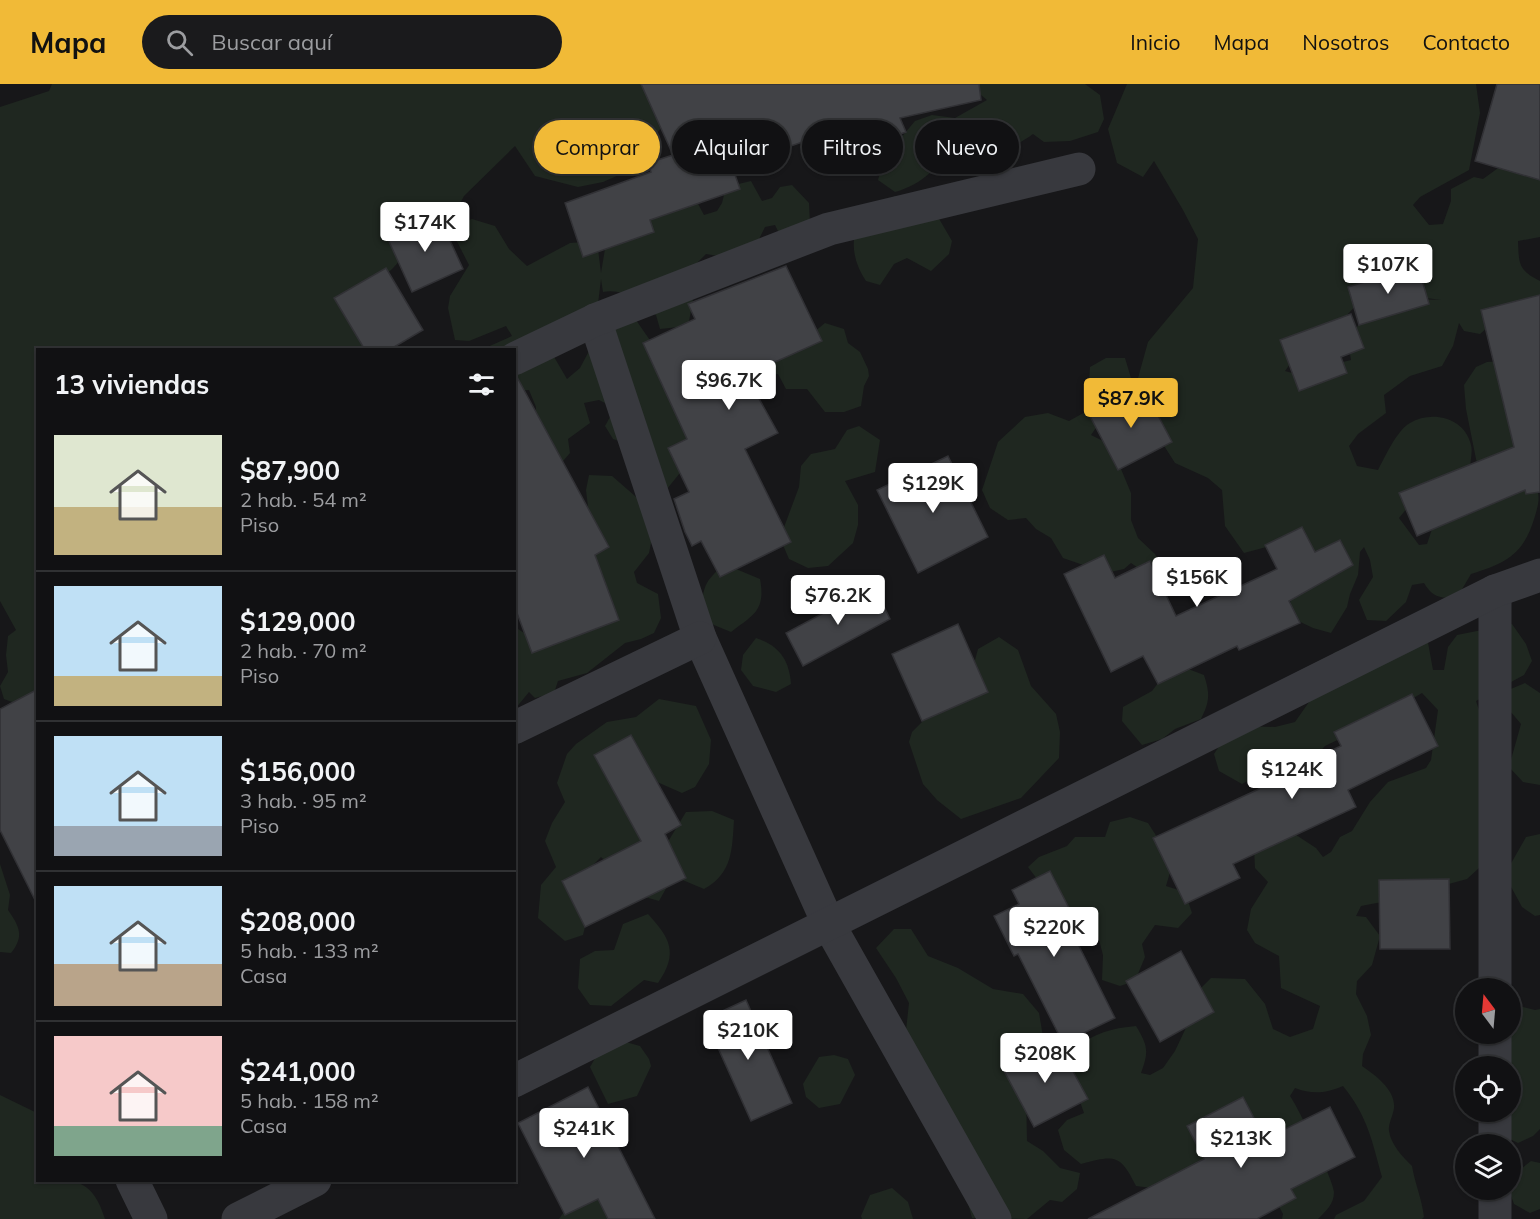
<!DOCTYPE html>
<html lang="es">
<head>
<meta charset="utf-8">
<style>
  :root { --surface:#111113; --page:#1a1a1c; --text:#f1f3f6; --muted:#9c9da0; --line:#303133; --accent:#f1ba37 }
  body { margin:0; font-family:Mulish,sans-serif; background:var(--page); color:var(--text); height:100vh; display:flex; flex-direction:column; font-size:22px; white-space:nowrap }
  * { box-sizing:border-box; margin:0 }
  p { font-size:20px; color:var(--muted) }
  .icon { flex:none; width:33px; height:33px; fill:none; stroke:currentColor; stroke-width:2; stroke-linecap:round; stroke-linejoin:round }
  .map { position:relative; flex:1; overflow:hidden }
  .sheet { position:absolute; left:36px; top:264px; width:480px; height:834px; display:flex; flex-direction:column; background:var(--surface); border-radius:0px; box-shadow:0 2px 4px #0004,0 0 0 2px var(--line) }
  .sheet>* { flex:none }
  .top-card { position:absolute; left:534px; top:36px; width:570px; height:54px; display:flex; gap:12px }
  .needle { width:39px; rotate:344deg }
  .buttons { position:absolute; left:1455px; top:894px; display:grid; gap:12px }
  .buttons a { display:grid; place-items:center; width:66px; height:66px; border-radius:50%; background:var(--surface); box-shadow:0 2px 4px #0004,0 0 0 2px var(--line); font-size:30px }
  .price { position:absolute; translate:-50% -51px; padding:0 14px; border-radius:6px; background:#fff; color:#222; font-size:20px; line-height:39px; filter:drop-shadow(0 2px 3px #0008) }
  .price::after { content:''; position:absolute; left:50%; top:36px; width:18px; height:14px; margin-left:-9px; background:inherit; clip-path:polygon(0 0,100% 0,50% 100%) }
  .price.on { background:var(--accent); color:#111 }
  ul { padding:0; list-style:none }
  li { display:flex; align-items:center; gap:18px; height:150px; padding:0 18px }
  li+li { border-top:2px solid var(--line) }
  li span { display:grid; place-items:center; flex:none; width:168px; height:120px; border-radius:0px; color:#555 }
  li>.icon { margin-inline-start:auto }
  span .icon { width:72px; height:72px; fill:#fffc; stroke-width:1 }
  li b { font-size:26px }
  h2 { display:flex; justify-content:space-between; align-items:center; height:72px; padding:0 18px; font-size:26px }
  .pill { padding:0 21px; border-radius:27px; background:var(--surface); box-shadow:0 2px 4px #0004,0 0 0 2px var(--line); font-size:21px; line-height:54px }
  .pill.on { background:var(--accent); color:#111 }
  header { display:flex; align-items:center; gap:36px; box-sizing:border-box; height:84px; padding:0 30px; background:var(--accent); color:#111 }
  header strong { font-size:28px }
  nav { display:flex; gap:33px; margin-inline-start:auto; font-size:21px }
  .search { width:420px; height:54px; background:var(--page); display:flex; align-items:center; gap:15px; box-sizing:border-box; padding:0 21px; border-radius:33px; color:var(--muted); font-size:22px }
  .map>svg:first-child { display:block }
  .green { fill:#1f2720; fill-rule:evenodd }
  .building { fill:#414246; stroke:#313135; stroke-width:1.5 }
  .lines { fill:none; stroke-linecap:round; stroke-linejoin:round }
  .minor { stroke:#38393e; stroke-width:33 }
</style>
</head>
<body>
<header>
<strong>Mapa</strong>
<div class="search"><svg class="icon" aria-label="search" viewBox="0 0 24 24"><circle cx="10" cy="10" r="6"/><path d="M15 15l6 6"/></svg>Buscar aquí</div>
<nav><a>Inicio</a><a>Mapa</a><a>Nosotros</a><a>Contacto</a></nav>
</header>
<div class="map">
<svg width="1540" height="1135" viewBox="0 0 1540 1135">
  <rect width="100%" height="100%" fill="#171719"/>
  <!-- green -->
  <g class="green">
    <path d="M52,0H651L669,28L661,44L628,87L603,98L578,103L535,92L515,62L464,112L455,129L410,154C403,180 387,190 367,205L372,265L38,266V618L20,621L4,615L0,602L8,588L6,571L8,552L16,546L0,517V23L49,7Z"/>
    <path d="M968,0H1085L1100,11L1104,35L1098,48L1070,57L1044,58L1033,50C1014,64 977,81 952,79C948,79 944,76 940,73L929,82L931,88C920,98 909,104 895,108L878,96L884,74L915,37L932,31L955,34L987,16Z"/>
    <path d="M1127,0H1476L1480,29L1469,86L1420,113L1413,121L1429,141L1443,140L1451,117V105L1474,93L1483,95L1505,79L1540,76V153L1518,157C1519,180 1518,186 1540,197V252L1495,237L1480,250L1464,247L1459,239L1453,262L1442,282L1410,292L1384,311L1386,329L1358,350L1349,362L1357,382L1378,386C1385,373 1397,346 1410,339C1431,326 1465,333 1471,361C1473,368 1470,377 1470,385L1417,412L1399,434L1419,461L1427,460L1434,439L1462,428L1469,431L1480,395L1466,325L1464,301L1476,283L1487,278L1506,277L1534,396C1540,412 1540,415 1535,432C1524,470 1507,479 1471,490L1458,512C1442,516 1432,513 1424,499L1412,501L1406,518L1386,537L1367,536L1359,516L1373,493L1370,476L1364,463L1360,468L1358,491L1350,510L1347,523L1331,549L1313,544L1290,533L1291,499L1289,457L1244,469L1225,442L1222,406L1208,394L1175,379L1161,357L1153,329L1167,318L1159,313L1149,314L1138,294L1148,258L1193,204L1198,155L1183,126L1154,77L1143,93L1117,79L1108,45ZM1378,160L1372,181L1387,196L1419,213L1441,216L1415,215L1366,228L1348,258L1351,276L1327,282L1310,294L1285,287L1298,269L1335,244L1360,217L1363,186Z"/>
    <path d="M751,97L762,117L772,114L780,103L792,101L809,119L810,140L781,153L775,141L765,143L759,155L718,172L706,170L686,190V200L693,217L688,242L660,245L656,231C639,219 625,204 603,208L601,195L598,220L550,266L567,295L580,284L598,250L636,236L696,323L688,379L667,405L625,359L613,355L605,342L615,324L599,316L584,319L590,339L568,355L570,369L551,391L536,344V323L529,306L515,307L514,266L483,265L512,252L506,242L469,257L455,256L448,224L450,212L469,181L450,144L472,135L495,142L509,165L527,182L570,159L597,157L601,189L606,159L690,105L704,131L717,127L722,119L726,103Z"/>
    <path d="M895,112L918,115L938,133L952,157L949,170L931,187L907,174L894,180L880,201L866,197C850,174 848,144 870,125C877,119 887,116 895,112Z"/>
    <polygon points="825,239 844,245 848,259 860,268 868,285 869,292 864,302 861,322 844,328 825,328 807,305 786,305 778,290 766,291 769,308 752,312 735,286 803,257"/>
    <polygon points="1106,274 1125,274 1131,294 1114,328 1102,335 1091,351 1111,361 1131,409 1131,436 1138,454 1155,470 1162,482 1162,488 1150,492 1131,479 1124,485 1106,489 1063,474 1051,454 1036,445 1026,434 1008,436 990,424 982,406 998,358 1025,333 1048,329 1069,337 1087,327 1090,283"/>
    <polygon points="859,342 880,356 875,388 845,397 858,421 858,441 853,459 828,482 808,484 789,475 780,454 799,403 801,382 811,370 835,365 847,346"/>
    <polygon points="589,391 612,392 643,419 653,449 649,469 634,488 637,499 658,510 661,534 654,549 641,555 625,559 587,589 558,597 554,609 535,614 529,608 515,625 515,543 539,559 597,499 586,406"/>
    <path d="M724,480L760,495C766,527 753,531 731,548L709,539L701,526C704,500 705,498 724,480Z"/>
    <path d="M1512,540L1526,560L1532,577L1524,591L1476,617L1486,647L1479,784L1467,795L1387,817L1361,822L1356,832L1366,833L1380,852L1372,881L1357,897L1356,910L1367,932L1371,951L1363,970L1362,982C1375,991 1396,1006 1394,1024C1393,1032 1388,1040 1389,1047C1391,1061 1403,1073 1412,1082C1415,1100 1422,1115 1424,1133L1422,1135H1334L1336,1131L1364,1117L1382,1093C1372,1057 1368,1033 1343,1002C1326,1009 1313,1011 1295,1004L1290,1012C1298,1023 1334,1097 1334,1108C1334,1120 1326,1127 1318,1135H1282L1283,1130L1273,1111L1184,1108L1136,1102C1120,1070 1115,1071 1081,1080L1064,1066L1058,1046L1067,1036L1084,1029L1073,998L1060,973C1089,954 1101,945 1136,942C1148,962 1149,967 1141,989L1150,991L1163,984L1175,967L1192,931L1194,911L1211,894L1245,895L1265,920L1273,945L1290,953L1313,945L1320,922L1281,904L1279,872L1255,859L1247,846L1251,825L1268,798L1255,784L1254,765L1287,745L1316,764L1323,773L1331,768L1340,753L1352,747L1370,718L1388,698L1426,684L1431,676L1438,626L1422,609L1364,643L1325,662L1305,684L1275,697L1257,692L1242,700L1219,687L1214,670L1225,653L1244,642L1275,643L1295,638L1316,608L1318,584L1335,568L1342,566L1427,553L1433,586H1444L1448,563L1457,551Z"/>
    <polygon points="999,553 1018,566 1031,602 1056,630 1060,648 1059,674 1021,714 961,735 937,716 923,700 909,658 912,648 948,612 968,602 978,565"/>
    <path d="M756,554C779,562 789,575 791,600L776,608L753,602L741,586L743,571Z"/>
    <path d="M1183,583L1204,591C1210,610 1210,617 1201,635L1175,645L1162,655L1142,661L1122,637L1123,623L1152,607L1165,590Z"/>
    <polygon points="1525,599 1540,609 1540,701 1523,698 1509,683 1521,640 1505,621 1506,607"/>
    <path d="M659,615L696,622L711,656L709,680L695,703L682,709L648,694L663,762L669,756L686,728L712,727L734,736C732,765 733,789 704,805L673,792L659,817L624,807L611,782L601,773L590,784V823L583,851L565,857L538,834L541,801L556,783L545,757L552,739L565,718L557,699L567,670L576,660L607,638L636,633Z"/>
    <polygon points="1130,733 1148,739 1173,778 1166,802 1185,808 1192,829 1178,844 1155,841 1142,860 1145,873 1135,897 1120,902 1102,896 1103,871 1097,848 1078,838 1059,824 1028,783 1039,773 1067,762 1075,753 1105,753 1110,738"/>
    <polygon points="1540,750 1540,831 1535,832 1522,823 1509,799 1509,783 1526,753"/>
    <path d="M0,780L10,811L8,826C19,842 25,852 11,869L0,868Z"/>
    <path d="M648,830C670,854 679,869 658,899L644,896L611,922L590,921L578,904L580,875L595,867L614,866L623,840Z"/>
    <polygon points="894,845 911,845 928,872 958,884 993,905 1023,910 1039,929 1047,976 1026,1010 1027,1057 1043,1067 1060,1084 1080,1089 1077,1105 1062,1118 1050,1116 1027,1135 972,1134 965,1108 904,965 909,919 896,894 876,864"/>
    <polygon points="1511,920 1535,926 1540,925 1540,1045 1533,1052 1518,1059 1487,1044 1510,1028"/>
    <polygon points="622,957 640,962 649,975 651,982 637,1012 608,1020 590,983 601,964"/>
    <polygon points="834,971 848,975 855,991 840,1020 819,1024 806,1013 803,1000 819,973"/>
    <path d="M0,1011L37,1029L38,1096C76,1096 92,1094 105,1135H0Z"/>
    <path d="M1531,1077L1540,1079V1125L1530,1129L1514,1120L1509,1106H1510C1511,1091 1521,1085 1531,1077Z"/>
    <polygon points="892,1104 908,1118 913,1135 862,1135 861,1132 870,1111"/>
    <polygon points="591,1111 616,1123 619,1135 559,1135 572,1116"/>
  </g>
  <!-- building -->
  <g class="building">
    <polygon points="641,0 979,0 981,16 900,34 906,48 838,72 829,49 732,82 740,105 650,136 654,148 583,173 565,119 651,88 648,79 673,71"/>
    <polygon points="1497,0 1540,0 1540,96 1475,77"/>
    <polygon points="438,130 463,185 412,208 387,153"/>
    <polygon points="786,182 822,257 746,291 778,349 745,365 791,458 720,493 701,457 692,462 685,448 674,415 689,408 668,364 687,355 643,259 695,235 688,220"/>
    <polygon points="1418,182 1429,220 1359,241 1348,203"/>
    <polygon points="386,184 423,246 389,266 365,266 334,214"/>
    <polygon points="1540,211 1540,408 1526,410 1525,406 1417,452 1399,409 1514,363 1481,226"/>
    <polygon points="1351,230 1364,264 1341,273 1347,289 1299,307 1280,256"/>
    <polygon points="514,293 517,293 609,463 595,471 619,536 532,569 514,521"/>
    <polygon points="1144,305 1172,358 1118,386 1090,332"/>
    <polygon points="948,372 988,453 918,489 877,406"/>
    <polygon points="1302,443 1315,468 1340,456 1353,481 1289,517 1300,539 1239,566 1237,562 1158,600 1143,572 1111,588 1064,490 1104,471 1115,494 1150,477 1176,532 1277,485 1265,461"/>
    <polygon points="874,502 890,535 803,582 786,549"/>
    <polygon points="958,540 988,608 922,637 892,570"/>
    <polygon points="38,605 38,822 0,746 0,625"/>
    <polygon points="1412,610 1438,662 1348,706 1356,723 1233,780 1240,794 1185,820 1153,754 1259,705 1257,700 1341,662 1334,648"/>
    <polygon points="631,651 681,741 665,750 686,794 585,843 562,797 641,757 594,671"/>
    <polygon points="1050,787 1071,828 1064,832 1115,934 1063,959 1018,870 1014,872 994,832 1019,820 1012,806"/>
    <polygon points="1449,795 1450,865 1380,865 1379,796"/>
    <polygon points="1181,867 1214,928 1160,958 1126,897"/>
    <polygon points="746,916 792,1019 751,1037 705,935"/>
    <polygon points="1057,958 1088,1015 1034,1043 1003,985"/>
    <polygon points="588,1003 655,1135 608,1135 598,1115 565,1131 518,1039"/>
    <polygon points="1243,1013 1265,1055 1330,1023 1355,1073 1291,1105 1296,1114 1257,1135 1088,1135 1204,1075 1187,1042"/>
  </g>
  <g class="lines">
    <!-- minor -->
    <g class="minor">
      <polyline points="595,236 700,554 828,839 995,1135"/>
      <polyline points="514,275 595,236 829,145 1079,85"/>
      <polyline points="514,644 700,554"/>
      <polyline points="1495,904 1495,507"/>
      <polyline points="1495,982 1495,950"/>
      <polyline points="514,997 1495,507 1540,491"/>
      <polyline points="1495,1060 1495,1028"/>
      <polyline points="132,1096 151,1135"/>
      <polyline points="238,1135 315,1096"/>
      <polyline points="1495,1135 1495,1106"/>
    </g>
  </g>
</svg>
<div class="buttons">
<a><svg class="needle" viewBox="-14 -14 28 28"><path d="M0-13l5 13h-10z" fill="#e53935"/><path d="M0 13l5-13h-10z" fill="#9c9da0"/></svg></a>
<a><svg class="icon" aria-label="locate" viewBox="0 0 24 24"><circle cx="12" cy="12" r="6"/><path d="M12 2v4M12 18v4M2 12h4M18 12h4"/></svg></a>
<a><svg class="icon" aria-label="layers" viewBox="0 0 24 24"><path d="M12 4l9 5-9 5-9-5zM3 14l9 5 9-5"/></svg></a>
</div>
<b class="price" style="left:425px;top:169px">$174K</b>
<b class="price" style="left:1388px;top:211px">$107K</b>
<b class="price" style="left:729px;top:327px">$96.7K</b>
<b class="price on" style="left:1131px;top:345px">$87.9K</b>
<b class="price" style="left:933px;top:430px">$129K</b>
<b class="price" style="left:1197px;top:524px">$156K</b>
<b class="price" style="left:838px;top:542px">$76.2K</b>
<b class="price" style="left:1292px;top:716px">$124K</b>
<b class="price" style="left:1054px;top:874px">$220K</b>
<b class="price" style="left:748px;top:977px">$210K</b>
<b class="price" style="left:1045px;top:1000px">$208K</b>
<b class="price" style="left:584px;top:1075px">$241K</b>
<b class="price" style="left:1241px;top:1085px">$213K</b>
<div class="top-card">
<a class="pill on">Comprar</a>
<a class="pill">Alquilar</a>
<a class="pill">Filtros</a>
<a class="pill">Nuevo</a>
</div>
<section class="sheet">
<h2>13 viviendas<svg class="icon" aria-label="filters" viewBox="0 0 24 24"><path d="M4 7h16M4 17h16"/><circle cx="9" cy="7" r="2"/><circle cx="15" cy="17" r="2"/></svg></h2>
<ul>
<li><span style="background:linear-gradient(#dfe7d0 60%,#c2b280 0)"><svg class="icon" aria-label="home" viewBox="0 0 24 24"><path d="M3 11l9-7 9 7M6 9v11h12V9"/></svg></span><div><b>$87,900</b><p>2 hab. · 54 m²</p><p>Piso</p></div></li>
<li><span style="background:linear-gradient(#bfe0f5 75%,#c2b280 0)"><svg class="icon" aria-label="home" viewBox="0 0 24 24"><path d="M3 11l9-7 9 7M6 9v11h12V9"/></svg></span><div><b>$129,000</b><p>2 hab. · 70 m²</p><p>Piso</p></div></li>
<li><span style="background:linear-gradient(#bfe0f5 75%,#9aa5b1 0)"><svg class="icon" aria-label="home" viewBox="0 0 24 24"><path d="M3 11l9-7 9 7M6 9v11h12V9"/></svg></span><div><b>$156,000</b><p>3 hab. · 95 m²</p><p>Piso</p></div></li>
<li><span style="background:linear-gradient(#bfe0f5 65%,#b9a48a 0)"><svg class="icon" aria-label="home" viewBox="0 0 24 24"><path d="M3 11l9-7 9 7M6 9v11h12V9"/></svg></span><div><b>$208,000</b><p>5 hab. · 133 m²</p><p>Casa</p></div></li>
<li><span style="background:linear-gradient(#f6c9c9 75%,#7fa58c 0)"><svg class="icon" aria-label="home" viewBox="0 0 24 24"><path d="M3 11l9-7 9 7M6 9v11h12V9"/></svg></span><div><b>$241,000</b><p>5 hab. · 158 m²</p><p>Casa</p></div></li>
</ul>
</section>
</div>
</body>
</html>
